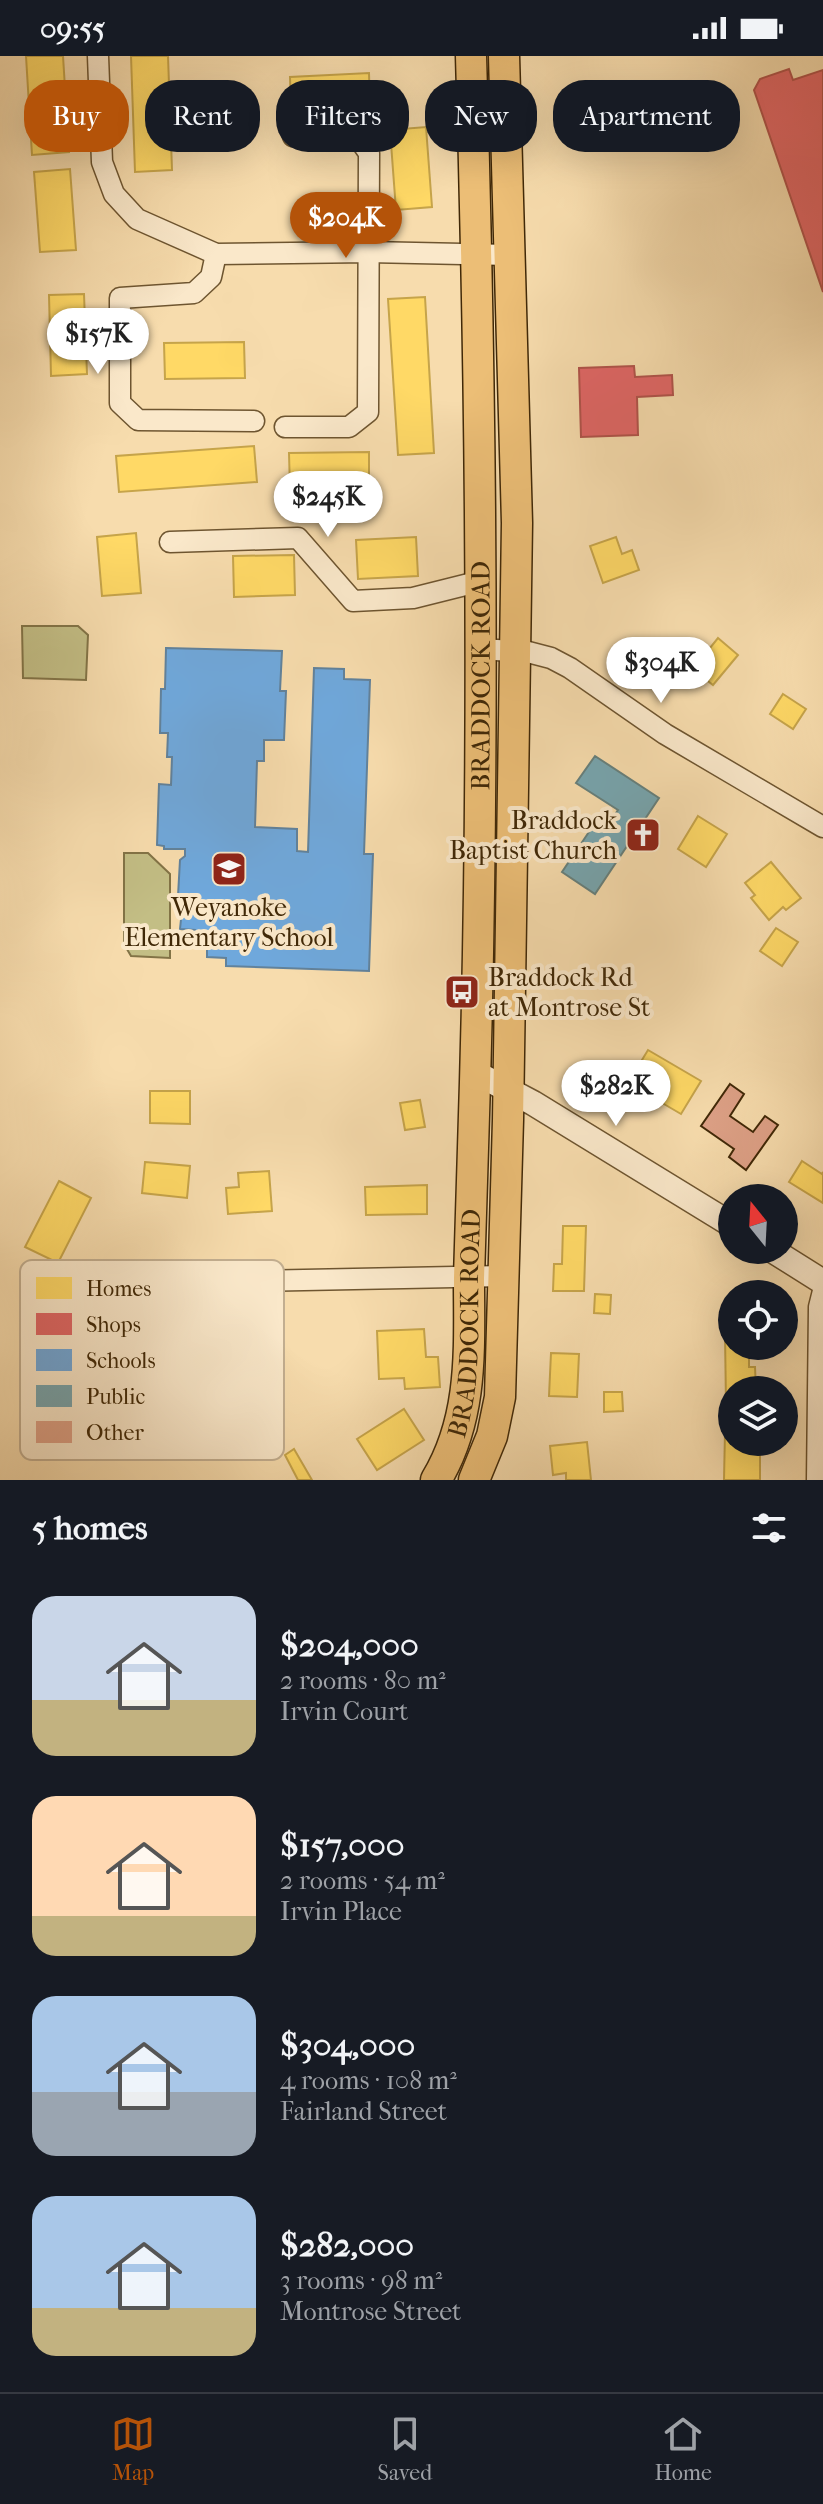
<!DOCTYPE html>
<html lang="en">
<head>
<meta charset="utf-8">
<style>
  :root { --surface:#171b24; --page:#242831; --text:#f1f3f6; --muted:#9ea1a6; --line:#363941; --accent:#b45309 }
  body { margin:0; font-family:"IM FELL French Canon",serif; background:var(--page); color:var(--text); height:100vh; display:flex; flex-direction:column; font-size:30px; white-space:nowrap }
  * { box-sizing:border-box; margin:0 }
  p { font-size:26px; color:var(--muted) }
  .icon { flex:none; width:44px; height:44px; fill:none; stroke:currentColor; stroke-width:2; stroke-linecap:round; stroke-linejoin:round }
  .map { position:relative; height:1424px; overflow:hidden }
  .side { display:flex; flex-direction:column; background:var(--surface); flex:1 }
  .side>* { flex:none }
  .hud { position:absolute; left:24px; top:24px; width:776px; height:72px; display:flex; gap:16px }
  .needle { width:52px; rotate:342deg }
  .buttons { position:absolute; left:718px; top:1128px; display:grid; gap:16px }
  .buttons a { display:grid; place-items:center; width:80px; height:80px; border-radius:50%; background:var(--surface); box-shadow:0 8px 32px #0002; font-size:40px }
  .price { position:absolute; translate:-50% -68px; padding:0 18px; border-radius:28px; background:#fff; color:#222; font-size:26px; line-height:52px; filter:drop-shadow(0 2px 4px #0008) }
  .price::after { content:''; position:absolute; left:50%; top:48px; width:24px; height:18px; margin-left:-12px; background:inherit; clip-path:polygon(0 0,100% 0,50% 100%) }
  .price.current { background:var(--accent); color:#fff }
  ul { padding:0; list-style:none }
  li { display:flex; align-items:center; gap:24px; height:200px; padding:0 32px }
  li span { display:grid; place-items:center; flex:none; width:224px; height:160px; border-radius:24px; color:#555 }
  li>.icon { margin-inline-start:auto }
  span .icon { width:96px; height:96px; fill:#fffc; stroke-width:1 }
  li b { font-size:34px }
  h2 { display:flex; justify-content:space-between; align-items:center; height:96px; padding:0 32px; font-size:34px }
  .chip { padding:0 28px; border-radius:32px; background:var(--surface); box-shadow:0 8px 32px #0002; font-size:28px; line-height:72px }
  .chip.current { background:var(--accent); color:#fff }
  .status { display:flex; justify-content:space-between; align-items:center; height:56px; padding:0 40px; background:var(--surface); direction:ltr }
  .status svg { height:22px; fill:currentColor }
  .menu { display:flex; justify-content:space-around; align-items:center; height:112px; border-top:2px solid var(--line); background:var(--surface); font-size:22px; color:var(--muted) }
  .menu a { display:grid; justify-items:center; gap:4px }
  .menu .current { color:var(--accent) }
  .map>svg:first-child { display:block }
  .green { fill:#c3be85; stroke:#827346; stroke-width:2 }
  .homes { fill:#ffd966; stroke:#c6a44a; stroke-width:2 }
  .shops { fill:#e06666; stroke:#b0534a; stroke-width:2 }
  .schools { fill:#6fa8dc; stroke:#61829c; stroke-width:2 }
  .public { fill:#76a5af; stroke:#66807d; stroke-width:2 }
  .building { fill:#dea187; stroke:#402807; stroke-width:2 }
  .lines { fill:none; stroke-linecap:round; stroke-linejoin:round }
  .minor-casing { stroke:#6e5530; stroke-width:23 }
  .tertiary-casing { stroke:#6e5530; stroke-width:27 }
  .primary-casing { stroke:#402807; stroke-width:33 }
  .minor { stroke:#fae8ca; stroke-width:20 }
  .tertiary { stroke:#fae8ca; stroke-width:24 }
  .primary { stroke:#ecbe76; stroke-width:30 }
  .labels { text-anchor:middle; stroke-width:8; stroke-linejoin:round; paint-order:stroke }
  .street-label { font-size:26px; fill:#402807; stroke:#fae8ca }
  .poi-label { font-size:26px; fill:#402807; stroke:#fae8ca; text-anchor:end }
  .key { fill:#fae8ca; stroke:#c2ae90; stroke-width:2 }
  .key-label { font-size:22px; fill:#402807 }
</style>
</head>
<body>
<div class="status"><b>09:55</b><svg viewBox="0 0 49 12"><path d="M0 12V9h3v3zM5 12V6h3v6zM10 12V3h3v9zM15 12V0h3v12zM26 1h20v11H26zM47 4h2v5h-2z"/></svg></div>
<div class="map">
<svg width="823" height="1424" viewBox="0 0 823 1424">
  <rect width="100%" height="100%" fill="#f7dcad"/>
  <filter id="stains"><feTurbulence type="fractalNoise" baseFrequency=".0025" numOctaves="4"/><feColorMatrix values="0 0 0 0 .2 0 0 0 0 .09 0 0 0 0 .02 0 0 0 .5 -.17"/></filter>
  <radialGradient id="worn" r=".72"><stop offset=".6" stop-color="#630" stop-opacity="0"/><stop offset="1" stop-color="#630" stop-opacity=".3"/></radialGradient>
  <!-- green -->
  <g class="green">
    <polygon points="22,570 78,570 88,579 86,624 23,622"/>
    <polygon points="124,797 148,797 170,818 170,902 131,900 124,888"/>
  </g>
  <!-- homes -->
  <g class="homes">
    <polygon points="26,0 63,0 69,96 32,99"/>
    <polygon points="131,0 168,0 172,114 135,116"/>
    <polygon points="369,17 370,52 291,56 290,21"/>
    <polygon points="426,71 432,151 396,154 390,74"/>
    <polygon points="70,113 76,194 40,196 34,116"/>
    <polygon points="84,238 87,318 51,320 49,239"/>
    <polygon points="425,241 434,397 398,399 388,243"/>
    <polygon points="244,286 245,322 165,323 164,287"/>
    <polygon points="254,390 257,426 119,436 116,400"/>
    <polygon points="369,396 369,432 290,433 289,397"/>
    <polygon points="136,477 141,537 102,540 97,481"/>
    <polygon points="416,481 418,520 358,523 356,484"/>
    <polygon points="616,481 622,498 632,494 639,514 603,527 590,490"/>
    <polygon points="294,499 295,539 234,541 233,500"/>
    <polygon points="718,582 738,599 713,629 693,613"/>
    <polygon points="783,638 806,653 793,673 770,658"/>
    <polygon points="698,760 727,778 706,811 678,793"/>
    <polygon points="771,806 801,842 786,854 783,851 769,864 751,842 755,839 745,827"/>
    <polygon points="776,872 798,886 782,910 760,895"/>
    <polygon points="648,994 701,1025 681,1058 628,1027"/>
    <polygon points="150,1035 190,1035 190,1068 150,1067"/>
    <polygon points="420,1044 425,1071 405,1074 400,1047"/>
    <polygon points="802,1105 822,1118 823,1116 823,1147 789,1126"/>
    <polygon points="145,1106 190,1110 187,1142 142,1137"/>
    <polygon points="269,1115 272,1155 228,1158 226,1132 239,1131 238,1117"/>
    <polygon points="59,1125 91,1142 58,1207 25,1191"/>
    <polygon points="427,1129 427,1158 366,1159 365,1131"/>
    <polygon points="563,1170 586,1170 584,1235 553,1235 554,1208 562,1208"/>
    <polygon points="595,1238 611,1239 610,1258 594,1257"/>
    <polygon points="424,1273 426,1301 438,1301 440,1331 405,1333 404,1322 379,1323 377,1275"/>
    <polygon points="725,1278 732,1278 732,1290 749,1290 749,1311 755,1311 756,1334 732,1334 732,1348 726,1348"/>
    <polygon points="551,1297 579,1298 577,1341 549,1340"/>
    <polygon points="604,1336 622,1336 623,1355 604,1356"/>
    <polygon points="404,1353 424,1384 377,1414 357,1383"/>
    <polygon points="725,1376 732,1376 732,1386 760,1386 760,1424 724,1424"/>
    <polygon points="587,1386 591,1424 566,1424 566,1417 553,1419 550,1390"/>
    <polygon points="294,1393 312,1424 298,1424 285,1399"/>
  </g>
  <!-- shops -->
  <g class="shops">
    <polygon points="789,13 793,24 823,14 823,236 754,34 760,23"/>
    <polygon points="634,310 635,321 672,319 673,339 637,341 638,379 581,381 579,312"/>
  </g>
  <!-- schools -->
  <polygon class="schools" points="166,592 282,595 280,635 286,635 284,684 264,684 264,705 257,705 255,771 297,773 297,795 308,796 314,612 344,613 344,623 370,624 364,798 373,798 369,915 226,910 226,902 207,901 207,888 195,874 180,873 183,844 178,840 180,804 185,800 185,793 164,793 164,790 157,789 159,728 171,729 172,701 167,701 168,677 160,677 161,633 165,633"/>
  <!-- public -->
  <polygon class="public" points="595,700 659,742 595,838 562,816 599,761 609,767 618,754 576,727"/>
  <!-- building -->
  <polygon class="building" points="730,1028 744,1038 730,1060 753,1076 765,1060 778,1069 746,1114 729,1101 734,1093 701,1070"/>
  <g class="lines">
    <defs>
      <g id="minor">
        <polyline points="98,0 102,106 114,138 137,163 216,198 368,196 511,199"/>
        <polyline points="216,198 211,221 194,237 120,242 120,347 138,364 254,365"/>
        <polyline points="285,371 349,371 368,356 369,97 357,80 293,80"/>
        <polyline points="170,486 298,482 353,545 413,542 481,525"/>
        <polyline points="480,593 528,596 551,602 570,612 665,678 823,771"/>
        <polyline points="148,1223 200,1226 504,1220"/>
        <polyline points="817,1424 819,1251 823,1235"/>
      </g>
      <g id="tertiary">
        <polyline points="476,1017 533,1047 732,1169"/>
        <polyline points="772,1194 823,1226"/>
      </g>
      <g id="primary">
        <path id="s1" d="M436,1424C474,1361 469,1292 469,1222C470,1179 472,1135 473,1092C485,729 482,364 471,0"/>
        <polyline points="474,1424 492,1380 500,1341 508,1064 517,467 504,0"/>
      </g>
    </defs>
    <!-- minor casing -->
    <use href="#minor" class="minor-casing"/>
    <!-- tertiary casing -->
    <use href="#tertiary" class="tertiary-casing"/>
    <!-- primary casing -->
    <use href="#primary" class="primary-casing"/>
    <!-- minor -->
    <use href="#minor" class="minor"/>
    <!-- tertiary -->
    <use href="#tertiary" class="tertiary"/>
    <!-- primary -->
    <use href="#primary" class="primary"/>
  </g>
  <!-- icons -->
  <defs>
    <symbol id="church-square" viewBox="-11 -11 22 22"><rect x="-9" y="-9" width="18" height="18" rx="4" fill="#8f2418" stroke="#fae8ca"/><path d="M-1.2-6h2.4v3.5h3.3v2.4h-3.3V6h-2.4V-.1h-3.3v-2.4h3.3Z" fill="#fff"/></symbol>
    <symbol id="school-square" viewBox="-11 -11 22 22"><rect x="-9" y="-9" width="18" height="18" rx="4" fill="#8f2418" stroke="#fae8ca"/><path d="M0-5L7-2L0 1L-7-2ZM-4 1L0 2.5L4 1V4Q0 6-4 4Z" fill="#fff"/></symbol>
    <symbol id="bus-square" viewBox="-11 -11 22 22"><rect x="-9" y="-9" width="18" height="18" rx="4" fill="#8f2418" stroke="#fae8ca"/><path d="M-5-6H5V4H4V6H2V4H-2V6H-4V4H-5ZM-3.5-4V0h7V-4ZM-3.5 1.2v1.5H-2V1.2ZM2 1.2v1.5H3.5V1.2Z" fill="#fff"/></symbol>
  </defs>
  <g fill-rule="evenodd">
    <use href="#church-square" x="623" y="759" width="40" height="40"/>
    <use href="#school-square" x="209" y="793" width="40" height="40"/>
    <use href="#bus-square" x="442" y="916" width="40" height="40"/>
  </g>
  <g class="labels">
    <!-- street labels -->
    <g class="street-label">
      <text dy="9" stroke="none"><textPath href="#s1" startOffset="810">BRADDOCK ROAD</textPath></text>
      <text dy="9" stroke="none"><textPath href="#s1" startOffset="162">BRADDOCK ROAD</textPath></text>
    </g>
    <!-- poi labels -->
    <g class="poi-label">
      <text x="617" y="773">Braddock<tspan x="617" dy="30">Baptist Church</tspan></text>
      <text x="229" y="860" text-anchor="middle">Weyanoke<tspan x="229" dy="30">Elementary School</tspan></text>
      <text x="488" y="930" text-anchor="start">Braddock Rd<tspan x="488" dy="30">at Montrose St</tspan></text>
    </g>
  </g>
  <!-- legend -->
  <rect x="20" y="1204" width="264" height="200" rx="12" class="key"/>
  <rect x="36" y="1221" width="36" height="22" fill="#ffd966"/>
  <rect x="36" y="1257" width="36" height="22" fill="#e06666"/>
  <rect x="36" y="1293" width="36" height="22" fill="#6fa8dc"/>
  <rect x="36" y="1329" width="36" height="22" fill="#76a5af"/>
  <rect x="36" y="1365" width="36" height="22" fill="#dea187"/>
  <g class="key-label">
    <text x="86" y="1240">Homes</text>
    <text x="86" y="1276">Shops</text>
    <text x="86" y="1312">Schools</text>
    <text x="86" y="1348">Public</text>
    <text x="86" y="1384">Other</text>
  </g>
  <rect width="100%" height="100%" filter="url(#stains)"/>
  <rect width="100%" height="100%" fill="url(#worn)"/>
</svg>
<div class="buttons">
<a><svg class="needle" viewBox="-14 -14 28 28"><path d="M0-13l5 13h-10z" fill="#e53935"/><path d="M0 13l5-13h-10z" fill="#9ea1a6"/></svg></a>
<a><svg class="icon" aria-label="locate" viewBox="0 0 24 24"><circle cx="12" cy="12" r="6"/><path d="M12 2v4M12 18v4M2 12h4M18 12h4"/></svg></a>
<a><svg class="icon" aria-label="layers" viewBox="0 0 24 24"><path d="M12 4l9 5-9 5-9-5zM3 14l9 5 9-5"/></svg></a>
</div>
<b class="price current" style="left:346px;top:204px">$204K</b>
<b class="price" style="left:98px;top:320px">$157K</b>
<b class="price" style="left:328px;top:483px">$245K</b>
<b class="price" style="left:661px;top:649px">$304K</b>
<b class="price" style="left:616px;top:1072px">$282K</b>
<div class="hud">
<a class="chip current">Buy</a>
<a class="chip">Rent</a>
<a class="chip">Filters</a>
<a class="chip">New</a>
<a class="chip">Apartment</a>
</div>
</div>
<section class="side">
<h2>5 homes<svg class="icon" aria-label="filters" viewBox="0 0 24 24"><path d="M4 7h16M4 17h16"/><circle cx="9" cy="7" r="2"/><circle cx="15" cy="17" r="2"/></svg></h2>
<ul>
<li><span style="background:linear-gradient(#c9d6e8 65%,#c2b280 0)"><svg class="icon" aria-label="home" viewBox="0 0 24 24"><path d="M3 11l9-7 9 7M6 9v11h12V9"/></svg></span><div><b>$204,000</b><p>2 rooms · 80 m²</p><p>Irvin Court</p></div></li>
<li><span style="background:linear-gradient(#ffd9b3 75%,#c2b280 0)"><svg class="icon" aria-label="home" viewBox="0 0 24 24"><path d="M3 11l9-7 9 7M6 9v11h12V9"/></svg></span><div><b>$157,000</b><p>2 rooms · 54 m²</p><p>Irvin Place</p></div></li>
<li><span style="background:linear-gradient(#a9c7e8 60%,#9aa5b1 0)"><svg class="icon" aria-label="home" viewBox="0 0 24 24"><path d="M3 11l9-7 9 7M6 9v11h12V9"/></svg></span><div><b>$304,000</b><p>4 rooms · 108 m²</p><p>Fairland Street</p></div></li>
<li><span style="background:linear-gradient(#a9c7e8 70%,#c2b280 0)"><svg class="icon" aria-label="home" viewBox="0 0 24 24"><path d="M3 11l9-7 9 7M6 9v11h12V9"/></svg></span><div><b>$282,000</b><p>3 rooms · 98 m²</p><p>Montrose Street</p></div></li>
</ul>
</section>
<nav class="menu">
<a class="current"><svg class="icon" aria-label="map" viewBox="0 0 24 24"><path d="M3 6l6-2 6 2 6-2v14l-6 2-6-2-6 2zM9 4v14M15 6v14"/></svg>Map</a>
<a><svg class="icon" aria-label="saved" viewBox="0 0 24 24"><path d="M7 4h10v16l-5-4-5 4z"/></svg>Saved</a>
<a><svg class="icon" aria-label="home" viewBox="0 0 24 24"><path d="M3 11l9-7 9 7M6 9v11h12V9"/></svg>Home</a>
</nav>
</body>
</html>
